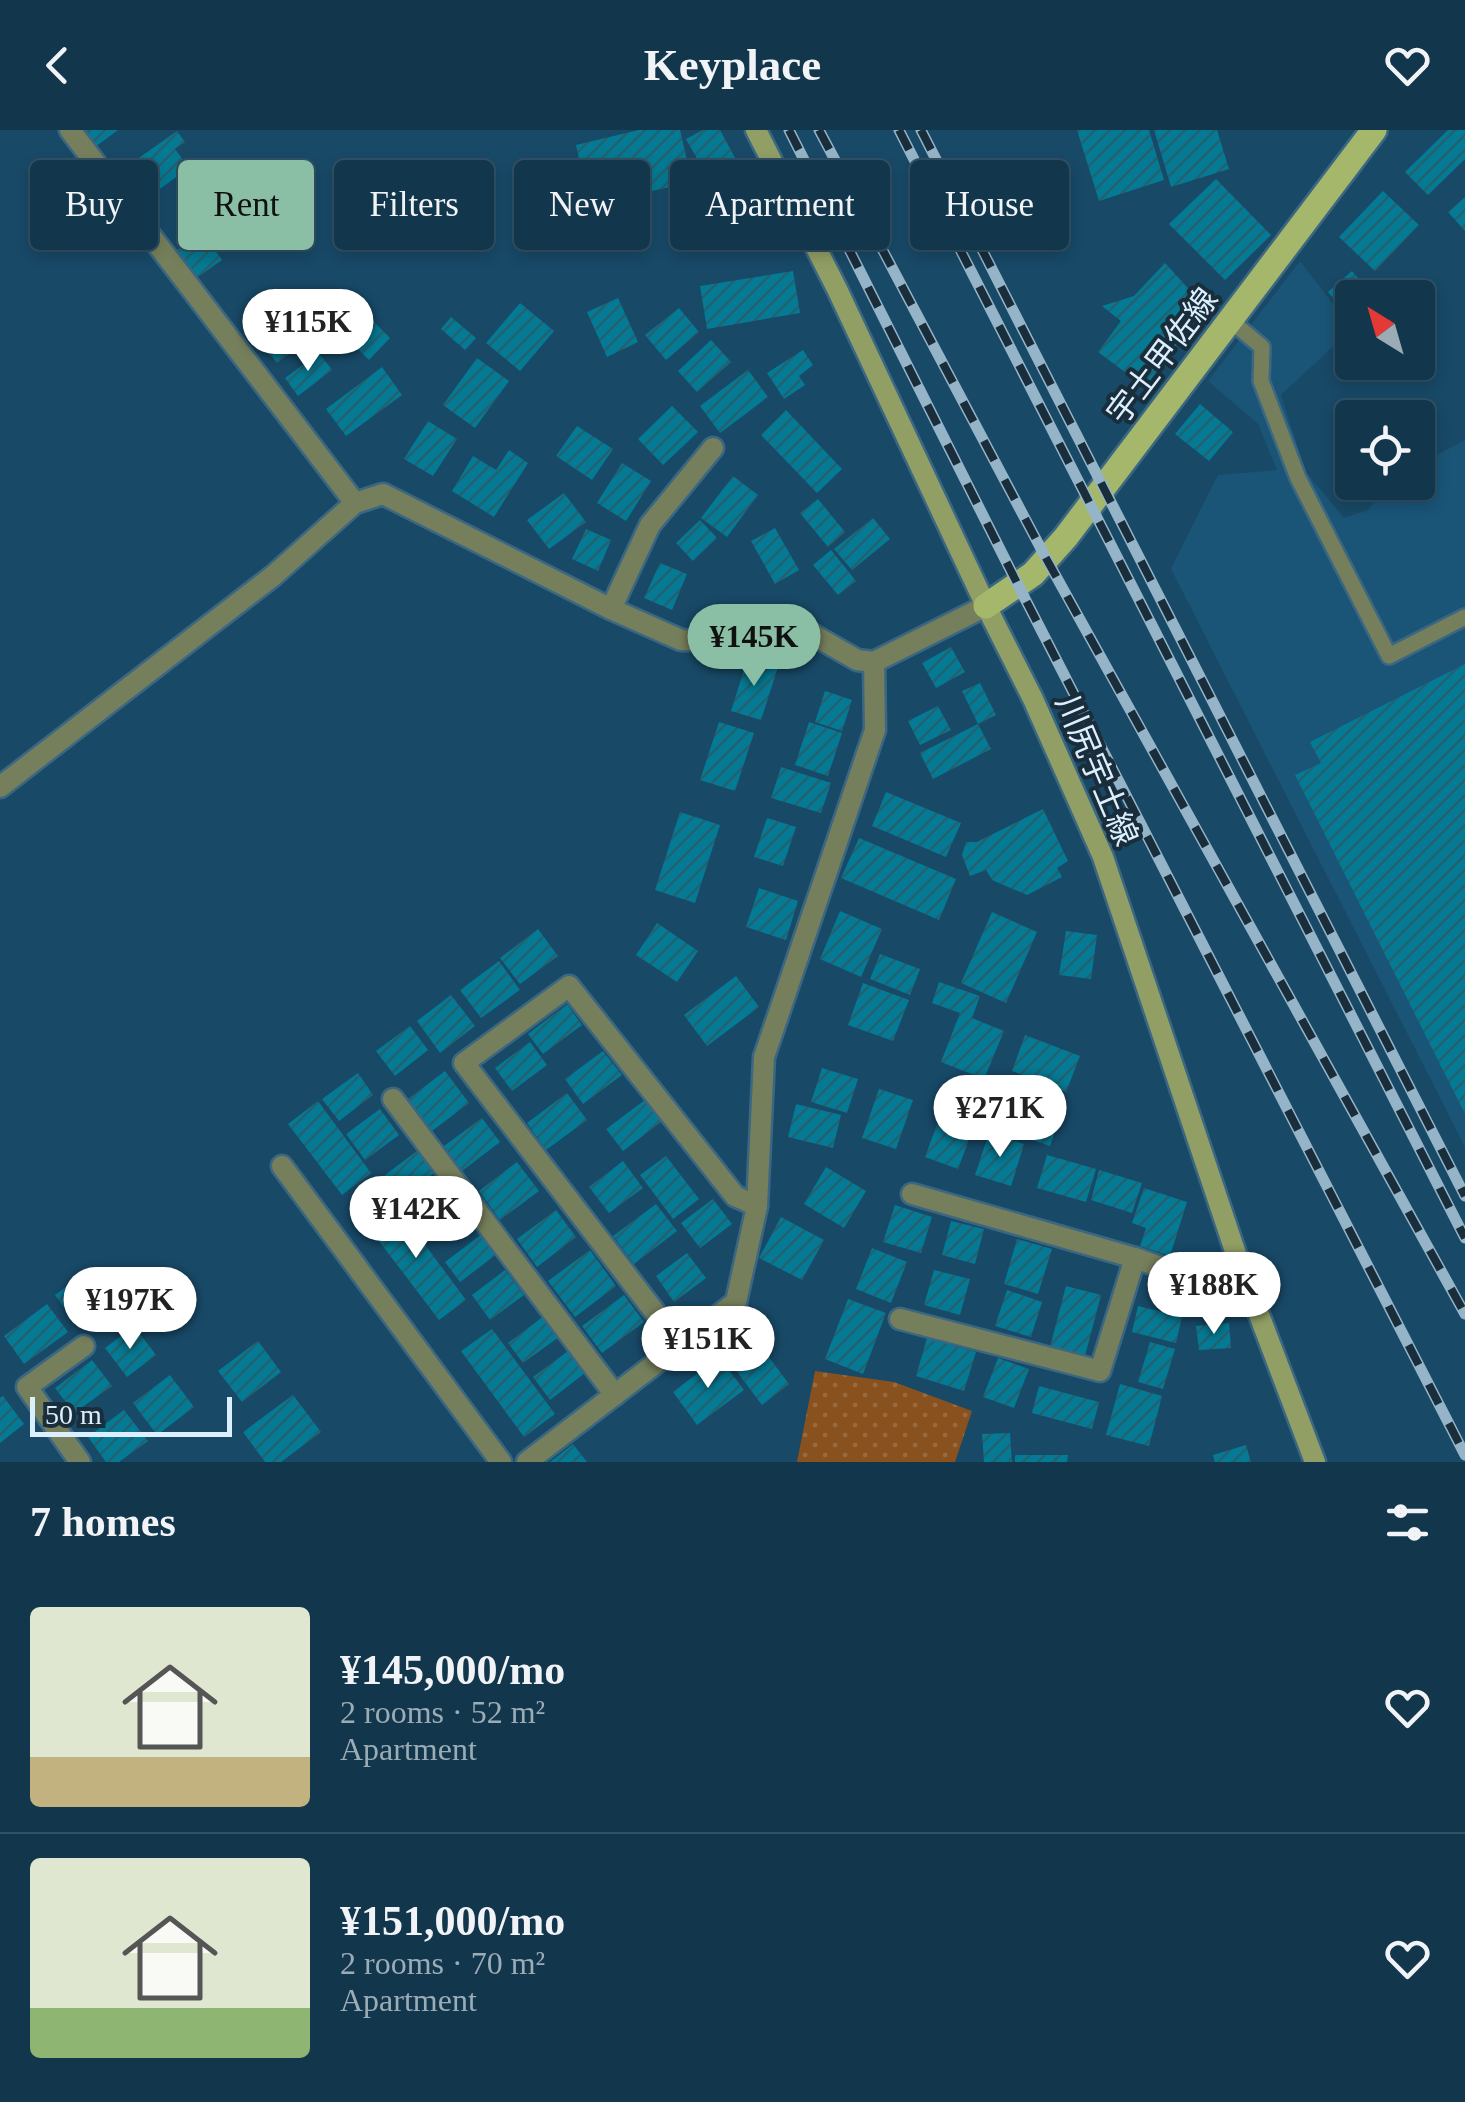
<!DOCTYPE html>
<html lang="en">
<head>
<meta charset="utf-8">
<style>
  :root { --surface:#12374d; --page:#1f4257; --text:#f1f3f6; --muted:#9cacb6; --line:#315165; --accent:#8abfa5 }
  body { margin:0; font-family:"Times New Roman","Noto Sans JP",serif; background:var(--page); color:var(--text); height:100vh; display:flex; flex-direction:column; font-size:38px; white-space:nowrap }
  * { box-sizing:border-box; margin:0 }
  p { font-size:32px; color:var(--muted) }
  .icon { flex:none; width:55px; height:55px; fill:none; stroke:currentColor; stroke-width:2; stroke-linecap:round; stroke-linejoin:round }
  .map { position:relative; height:1332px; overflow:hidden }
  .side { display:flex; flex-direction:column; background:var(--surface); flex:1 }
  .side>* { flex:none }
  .hud { position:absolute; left:30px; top:30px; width:1405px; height:90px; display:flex; gap:20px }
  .needle { width:65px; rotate:323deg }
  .controls { position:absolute; left:1335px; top:150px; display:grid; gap:20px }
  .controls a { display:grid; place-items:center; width:100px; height:100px; border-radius:10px; background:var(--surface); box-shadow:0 5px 15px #0003,0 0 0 2px var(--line); font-size:50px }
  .scale { position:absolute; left:30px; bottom:25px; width:202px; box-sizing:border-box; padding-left:10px; border:5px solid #dbeffe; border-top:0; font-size:28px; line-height:35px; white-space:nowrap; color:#dbeffe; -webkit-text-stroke:8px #192d3b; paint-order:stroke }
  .price { position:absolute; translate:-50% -85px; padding:0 22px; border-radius:35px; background:#fff; color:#222; font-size:32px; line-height:65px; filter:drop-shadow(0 2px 5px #0008) }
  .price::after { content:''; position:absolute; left:50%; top:60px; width:30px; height:22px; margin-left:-15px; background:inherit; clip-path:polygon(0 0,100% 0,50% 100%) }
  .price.selected { background:var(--accent); color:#111 }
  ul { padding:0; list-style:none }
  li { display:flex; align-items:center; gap:30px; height:250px; padding:0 30px }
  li+li { border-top:2px solid var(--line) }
  li span { display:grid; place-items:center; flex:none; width:280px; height:200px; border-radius:10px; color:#555 }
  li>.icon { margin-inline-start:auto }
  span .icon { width:120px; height:120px; fill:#fffc; stroke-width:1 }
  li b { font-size:42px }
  h2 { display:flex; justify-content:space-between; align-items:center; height:120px; padding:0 30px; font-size:42px }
  .chip { padding:0 35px; border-radius:10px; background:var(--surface); box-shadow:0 5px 15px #0003,0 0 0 2px var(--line); font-size:35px; line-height:90px }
  .chip.selected { background:var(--accent); color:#111 }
  header { display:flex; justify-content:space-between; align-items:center; height:130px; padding:0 30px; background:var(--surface); font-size:45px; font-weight:600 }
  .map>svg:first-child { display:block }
  .built { fill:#1a5477 }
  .grass { fill:url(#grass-dots) }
  .building { fill:url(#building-hatch) }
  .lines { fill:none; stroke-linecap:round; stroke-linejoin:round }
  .lane-casing { stroke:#3b6782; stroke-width:20 }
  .street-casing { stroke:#3b6782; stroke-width:25 }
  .secondary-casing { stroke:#3b6782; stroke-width:25 }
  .primary-casing { stroke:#3b6782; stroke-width:30 }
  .lane { stroke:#767f5b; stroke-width:15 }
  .street { stroke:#767f5b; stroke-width:20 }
  .secondary { stroke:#919f65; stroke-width:20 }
  .primary { stroke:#a5b76b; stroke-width:25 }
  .rail-casing { stroke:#96b4c8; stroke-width:11 }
  .rail { stroke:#192d3b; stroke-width:8; stroke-dasharray:22; stroke-linecap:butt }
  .labels { text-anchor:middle; stroke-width:8; stroke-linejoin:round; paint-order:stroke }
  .street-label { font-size:32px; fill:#dbeffe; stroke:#192d3b }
</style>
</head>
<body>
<header><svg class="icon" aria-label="back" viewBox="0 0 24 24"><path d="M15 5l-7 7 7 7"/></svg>Keyplace<svg class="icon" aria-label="heart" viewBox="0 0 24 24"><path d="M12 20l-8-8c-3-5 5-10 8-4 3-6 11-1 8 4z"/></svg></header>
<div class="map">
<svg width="1465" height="1332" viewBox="0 0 1465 1332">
  <defs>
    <pattern id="grass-dots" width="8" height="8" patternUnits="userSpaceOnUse" patternTransform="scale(2.5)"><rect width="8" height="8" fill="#89511d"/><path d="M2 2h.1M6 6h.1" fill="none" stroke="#996a3f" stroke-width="1.8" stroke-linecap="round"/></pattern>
    <pattern id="building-hatch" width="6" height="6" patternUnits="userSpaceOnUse" patternTransform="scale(2.5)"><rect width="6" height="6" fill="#047a94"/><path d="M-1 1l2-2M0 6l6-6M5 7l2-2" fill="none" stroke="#236170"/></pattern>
  </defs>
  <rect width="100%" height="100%" fill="#184967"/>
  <!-- built -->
  <polygon class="built" points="1300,131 1352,199 1281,265 1306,342 1344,388 1368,380 1387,353 1418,352 1418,335 1465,310 1465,1017 1171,439 1218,345 1277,340 1258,294 1208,251"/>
  <!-- grass -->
  <polygon class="grass" points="815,1241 894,1252 972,1281 955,1332 797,1332"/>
  <!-- building -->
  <g class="building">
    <polygon points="82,0 118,0 95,17"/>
    <polygon points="639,0 680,0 692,52 589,75 576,15"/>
    <polygon points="703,0 720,0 747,50 718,66 686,9"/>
    <polygon points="1077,0 1149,0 1164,50 1099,71"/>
    <polygon points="1154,0 1217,0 1229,39 1171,57"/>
    <polygon points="1448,0 1465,0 1465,29 1428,65 1405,42"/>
    <polygon points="177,1 185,12 175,19 189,38 143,71 129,61 116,44"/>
    <polygon points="1216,49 1271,105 1225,150 1169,94"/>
    <polygon points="1383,61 1419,95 1375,141 1339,107"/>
    <polygon points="1465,67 1465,101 1448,82"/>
    <polygon points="202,102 222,130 195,149 174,122"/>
    <polygon points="1165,133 1205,177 1145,257 1098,222 1121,191 1102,176 1134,166"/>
    <polygon points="793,141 800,183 707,199 700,156"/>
    <polygon points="1352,141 1375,168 1352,168 1352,191 1328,162"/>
    <polygon points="618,168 638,212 607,227 587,182"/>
    <polygon points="310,172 328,195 277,233 259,210"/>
    <polygon points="520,173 554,201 520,241 486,213"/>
    <polygon points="679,178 699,202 666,230 645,205"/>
    <polygon points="451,187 476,208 465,220 441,199"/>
    <polygon points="370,188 390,208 369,230 349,210"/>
    <polygon points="711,210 731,232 697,262 678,241"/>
    <polygon points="803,220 813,235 799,246 805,255 784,269 767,243"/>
    <polygon points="319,223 332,240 298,266 285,248"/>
    <polygon points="477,228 509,251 475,298 443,275"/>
    <polygon points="382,237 402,265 346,306 326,279"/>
    <polygon points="748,240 768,267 720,303 700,276"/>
    <polygon points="1200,274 1233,302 1209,331 1175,304"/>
    <polygon points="672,276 698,302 663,335 638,309"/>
    <polygon points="786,280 842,339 817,363 761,305"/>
    <polygon points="428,291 457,309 433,346 404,329"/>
    <polygon points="577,296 613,319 592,350 556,326"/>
    <polygon points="509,320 528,333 494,387 452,361 473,326 496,340"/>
    <polygon points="622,333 651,351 626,391 597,373"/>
    <polygon points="733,346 758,365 727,407 701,388"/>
    <polygon points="564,363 586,392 549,419 527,390"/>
    <polygon points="818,369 845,402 828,417 800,383"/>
    <polygon points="873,388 890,409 852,440 834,419"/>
    <polygon points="700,390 717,408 693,431 676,413"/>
    <polygon points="775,398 799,440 775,454 751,411"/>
    <polygon points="586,399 611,410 598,441 572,429"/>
    <polygon points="831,420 856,451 838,465 813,435"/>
    <polygon points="660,433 687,444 672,480 644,468"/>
    <polygon points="951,517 965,542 936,558 922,533"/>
    <polygon points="748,527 778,537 761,590 731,581"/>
    <polygon points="1465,534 1465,984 1295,645 1321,633 1310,612"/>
    <polygon points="980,553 996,585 978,594 962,561"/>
    <polygon points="825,561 852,570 842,601 815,592"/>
    <polygon points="938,576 951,600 920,615 908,591"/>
    <polygon points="719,592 754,603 735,661 700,650"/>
    <polygon points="809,592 842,603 828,646 795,635"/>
    <polygon points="978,594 991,619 933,649 920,623"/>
    <polygon points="781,637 831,653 821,683 771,668"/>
    <polygon points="886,662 961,693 946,727 872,696"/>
    <polygon points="1043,679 1068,731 1057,738 1062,747 1027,765 992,750 986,740 970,746 962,725 966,712 977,712"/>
    <polygon points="680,682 720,695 695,773 655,760"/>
    <polygon points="767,688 796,697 783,736 754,727"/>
    <polygon points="859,708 956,749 939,790 841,748"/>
    <polygon points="759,758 798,771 786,810 746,797"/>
    <polygon points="840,781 882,799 861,847 820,829"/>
    <polygon points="992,782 1037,802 1006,873 961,853"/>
    <polygon points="657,793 698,821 677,852 636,825"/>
    <polygon points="538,799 558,826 520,854 500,828"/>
    <polygon points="1066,801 1097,805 1091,849 1059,845"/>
    <polygon points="880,824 920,839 910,865 870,849"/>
    <polygon points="499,831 520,860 481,888 460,860"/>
    <polygon points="736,846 759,877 707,916 684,885"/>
    <polygon points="939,852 980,866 972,888 1004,901 984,949 941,932 960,883 932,873"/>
    <polygon points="863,853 909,870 893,911 848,895"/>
    <polygon points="451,865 475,896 440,923 417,891"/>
    <polygon points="567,874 582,895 543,924 528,904"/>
    <polygon points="410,896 428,920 395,946 376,921"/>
    <polygon points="1025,905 1080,926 1066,962 1012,941"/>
    <polygon points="530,912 547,935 512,961 495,938"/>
    <polygon points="603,921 622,945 583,974 565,949"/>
    <polygon points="822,938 858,949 847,983 811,972"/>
    <polygon points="445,941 469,973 432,1001 408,969"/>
    <polygon points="358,943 373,965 339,991 322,969"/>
    <polygon points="879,959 913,970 896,1019 862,1008"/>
    <polygon points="567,963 587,990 546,1020 527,993"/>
    <polygon points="1019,965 1063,980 1050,1016 1007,1001"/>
    <polygon points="645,970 661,992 623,1021 606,999"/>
    <polygon points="318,971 371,1043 342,1065 288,994"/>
    <polygon points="796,974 841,985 833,1018 788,1007"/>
    <polygon points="380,979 399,1005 365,1030 346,1004"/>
    <polygon points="942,981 975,993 958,1039 925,1027"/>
    <polygon points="482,988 500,1012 462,1041 444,1016"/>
    <polygon points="989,1003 1024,1014 1011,1056 975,1045"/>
    <polygon points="417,1021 434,1043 402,1067 385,1045"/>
    <polygon points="1047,1025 1096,1039 1086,1072 1037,1058"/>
    <polygon points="666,1026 699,1069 673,1089 640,1045"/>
    <polygon points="623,1031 643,1058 609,1083 589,1057"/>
    <polygon points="517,1032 539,1061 500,1090 479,1061"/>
    <polygon points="826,1037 866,1061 844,1098 804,1074"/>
    <polygon points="1099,1040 1142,1053 1132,1083 1091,1070"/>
    <polygon points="444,1056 462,1079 427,1106 409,1082"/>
    <polygon points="1144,1058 1187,1072 1170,1126 1140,1116 1146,1098 1132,1093"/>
    <polygon points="713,1069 732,1094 700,1118 681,1093"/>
    <polygon points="394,1073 466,1170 439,1190 366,1094"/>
    <polygon points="656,1074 677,1101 634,1134 613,1106"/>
    <polygon points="895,1075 932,1087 921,1123 883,1112"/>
    <polygon points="556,1080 576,1107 537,1137 517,1109"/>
    <polygon points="781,1087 824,1110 802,1150 759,1128"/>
    <polygon points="951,1091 984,1099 975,1134 942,1125"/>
    <polygon points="482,1104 497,1124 460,1152 445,1132"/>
    <polygon points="1017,1109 1052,1119 1038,1164 1004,1154"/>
    <polygon points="872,1118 907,1132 891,1173 856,1159"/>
    <polygon points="590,1120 616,1156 575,1187 548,1151"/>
    <polygon points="687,1123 706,1148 674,1172 656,1146"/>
    <polygon points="93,1137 113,1164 75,1192 55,1165"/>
    <polygon points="505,1140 524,1165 490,1190 472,1165"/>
    <polygon points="934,1140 970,1149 960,1185 924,1175"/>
    <polygon points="1066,1156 1101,1165 1085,1226 1050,1217"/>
    <polygon points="1007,1160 1042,1172 1031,1207 995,1196"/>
    <polygon points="624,1165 644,1192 602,1223 582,1196"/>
    <polygon points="848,1169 886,1183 863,1244 825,1229"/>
    <polygon points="47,1174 68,1202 24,1234 4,1206"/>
    <polygon points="1138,1176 1182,1187 1176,1213 1132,1202"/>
    <polygon points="544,1186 559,1207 523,1233 508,1213"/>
    <polygon points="1229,1193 1231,1218 1199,1220 1196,1196"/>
    <polygon points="134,1196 156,1225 127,1247 105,1218"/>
    <polygon points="747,1198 789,1254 762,1275 720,1219"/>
    <polygon points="492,1199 555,1284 524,1307 461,1221"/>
    <polygon points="927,1208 976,1222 964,1261 916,1246"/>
    <polygon points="258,1211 281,1242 242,1272 218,1241"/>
    <polygon points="1150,1212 1175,1219 1163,1259 1138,1252"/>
    <polygon points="568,1221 585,1243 550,1270 533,1247"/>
    <polygon points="719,1227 744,1260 697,1295 673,1262"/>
    <polygon points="998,1228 1029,1239 1014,1278 983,1267"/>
    <polygon points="92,1230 112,1256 74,1283 55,1258"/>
    <polygon points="170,1245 194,1277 157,1305 133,1273"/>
    <polygon points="1120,1254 1162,1266 1149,1316 1106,1305"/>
    <polygon points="1039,1256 1099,1272 1092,1299 1032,1283"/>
    <polygon points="293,1265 321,1302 281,1332 265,1332 243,1302"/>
    <polygon points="3,1266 24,1294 0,1313 0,1268"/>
    <polygon points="124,1280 148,1311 119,1332 106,1332 88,1307"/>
    <polygon points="1010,1303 1012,1332 984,1332 982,1304"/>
    <polygon points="573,1314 587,1332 550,1332"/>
    <polygon points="1246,1315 1251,1332 1215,1332 1213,1325"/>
    <polygon points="1015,1325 1068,1325 1067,1332 1015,1332"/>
  </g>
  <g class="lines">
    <defs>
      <polyline id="lane" points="1230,190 1262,217 1261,251 1298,348 1389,526 1465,487"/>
      <g id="street">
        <polyline points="70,0 355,373"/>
        <polyline points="611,479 650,395 713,318"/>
        <polyline points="0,657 273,446 355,373 383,364 611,479 681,510 729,511 769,497 810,503 857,530 874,532 986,476"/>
        <polyline points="393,969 615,1265"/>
        <polyline points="282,1036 501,1332"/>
        <polyline points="912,1064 1135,1128"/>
        <polyline points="900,1189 1100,1241 1135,1128 1253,1170"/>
        <polyline points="680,1215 464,933 569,856 735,1066 757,1076"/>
        <polyline points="80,1332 27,1257 84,1216"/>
        <polyline points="527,1332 736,1172 757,1076 764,927 875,600 874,532"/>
      </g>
      <polyline id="secondary" points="756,0 837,159 986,476 1033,569 1103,727 1236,1124 1315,1332"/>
      <polyline id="primary" points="986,476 1033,444 1066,407 1374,0"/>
    </defs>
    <!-- lane casing -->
    <use href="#lane" class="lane-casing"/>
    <!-- street casing -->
    <use href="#street" class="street-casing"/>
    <!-- secondary casing -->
    <use href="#secondary" class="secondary-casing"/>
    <!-- primary casing -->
    <use href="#primary" class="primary-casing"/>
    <!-- lane -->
    <use href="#lane" class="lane"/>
    <!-- street -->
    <use href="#street" class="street"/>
    <!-- secondary -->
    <use href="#secondary" class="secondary"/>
    <!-- primary -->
    <use href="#primary" class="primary"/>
    <defs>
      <g id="rail">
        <polyline points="789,0 1018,455 1465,1325"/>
        <polyline points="819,0 1047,430 1465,1184"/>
        <polyline points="899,0 1465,1108"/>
        <polyline points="921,0 1465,1066"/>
      </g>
    </defs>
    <!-- rail casing -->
    <use href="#rail" class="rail-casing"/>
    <!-- rail -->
    <use href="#rail" class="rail"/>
  </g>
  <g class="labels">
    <!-- street labels -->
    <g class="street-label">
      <text transform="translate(1162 226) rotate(-53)" y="11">宇土甲佐線</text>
      <text transform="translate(1097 640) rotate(67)" y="11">川尻宇土線</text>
    </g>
  </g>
</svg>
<div class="controls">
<a><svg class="needle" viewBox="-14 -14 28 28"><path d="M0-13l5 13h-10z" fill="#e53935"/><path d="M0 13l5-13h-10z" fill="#9cacb6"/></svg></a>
<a><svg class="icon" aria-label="locate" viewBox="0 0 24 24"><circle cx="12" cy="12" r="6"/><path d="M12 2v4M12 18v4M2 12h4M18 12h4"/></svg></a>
</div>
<div class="scale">50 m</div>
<b class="price" style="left:308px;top:244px">¥115K</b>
<b class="price selected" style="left:754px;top:559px">¥145K</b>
<b class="price" style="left:1000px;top:1030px">¥271K</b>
<b class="price" style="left:416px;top:1131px">¥142K</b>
<b class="price" style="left:1214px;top:1207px">¥188K</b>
<b class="price" style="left:130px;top:1222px">¥197K</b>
<b class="price" style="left:708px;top:1261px">¥151K</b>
<div class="hud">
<a class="chip">Buy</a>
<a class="chip selected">Rent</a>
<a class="chip">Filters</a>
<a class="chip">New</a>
<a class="chip">Apartment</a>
<a class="chip">House</a>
</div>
</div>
<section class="side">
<h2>7 homes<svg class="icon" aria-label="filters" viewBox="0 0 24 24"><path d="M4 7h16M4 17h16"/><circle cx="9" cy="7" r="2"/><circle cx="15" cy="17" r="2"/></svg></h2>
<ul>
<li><span style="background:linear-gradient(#dfe7d0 75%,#c2b280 0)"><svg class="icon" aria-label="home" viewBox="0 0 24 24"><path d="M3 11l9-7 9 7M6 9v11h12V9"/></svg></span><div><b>¥145,000/mo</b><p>2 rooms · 52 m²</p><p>Apartment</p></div><svg class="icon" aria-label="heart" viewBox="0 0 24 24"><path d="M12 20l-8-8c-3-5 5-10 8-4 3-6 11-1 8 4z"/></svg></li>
<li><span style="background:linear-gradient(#dfe7d0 75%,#8fb573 0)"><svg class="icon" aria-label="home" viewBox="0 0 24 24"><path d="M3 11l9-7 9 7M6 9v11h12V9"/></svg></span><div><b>¥151,000/mo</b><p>2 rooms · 70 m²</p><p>Apartment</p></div><svg class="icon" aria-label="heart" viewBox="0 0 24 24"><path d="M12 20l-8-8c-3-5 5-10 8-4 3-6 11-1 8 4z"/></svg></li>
</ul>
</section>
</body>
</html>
